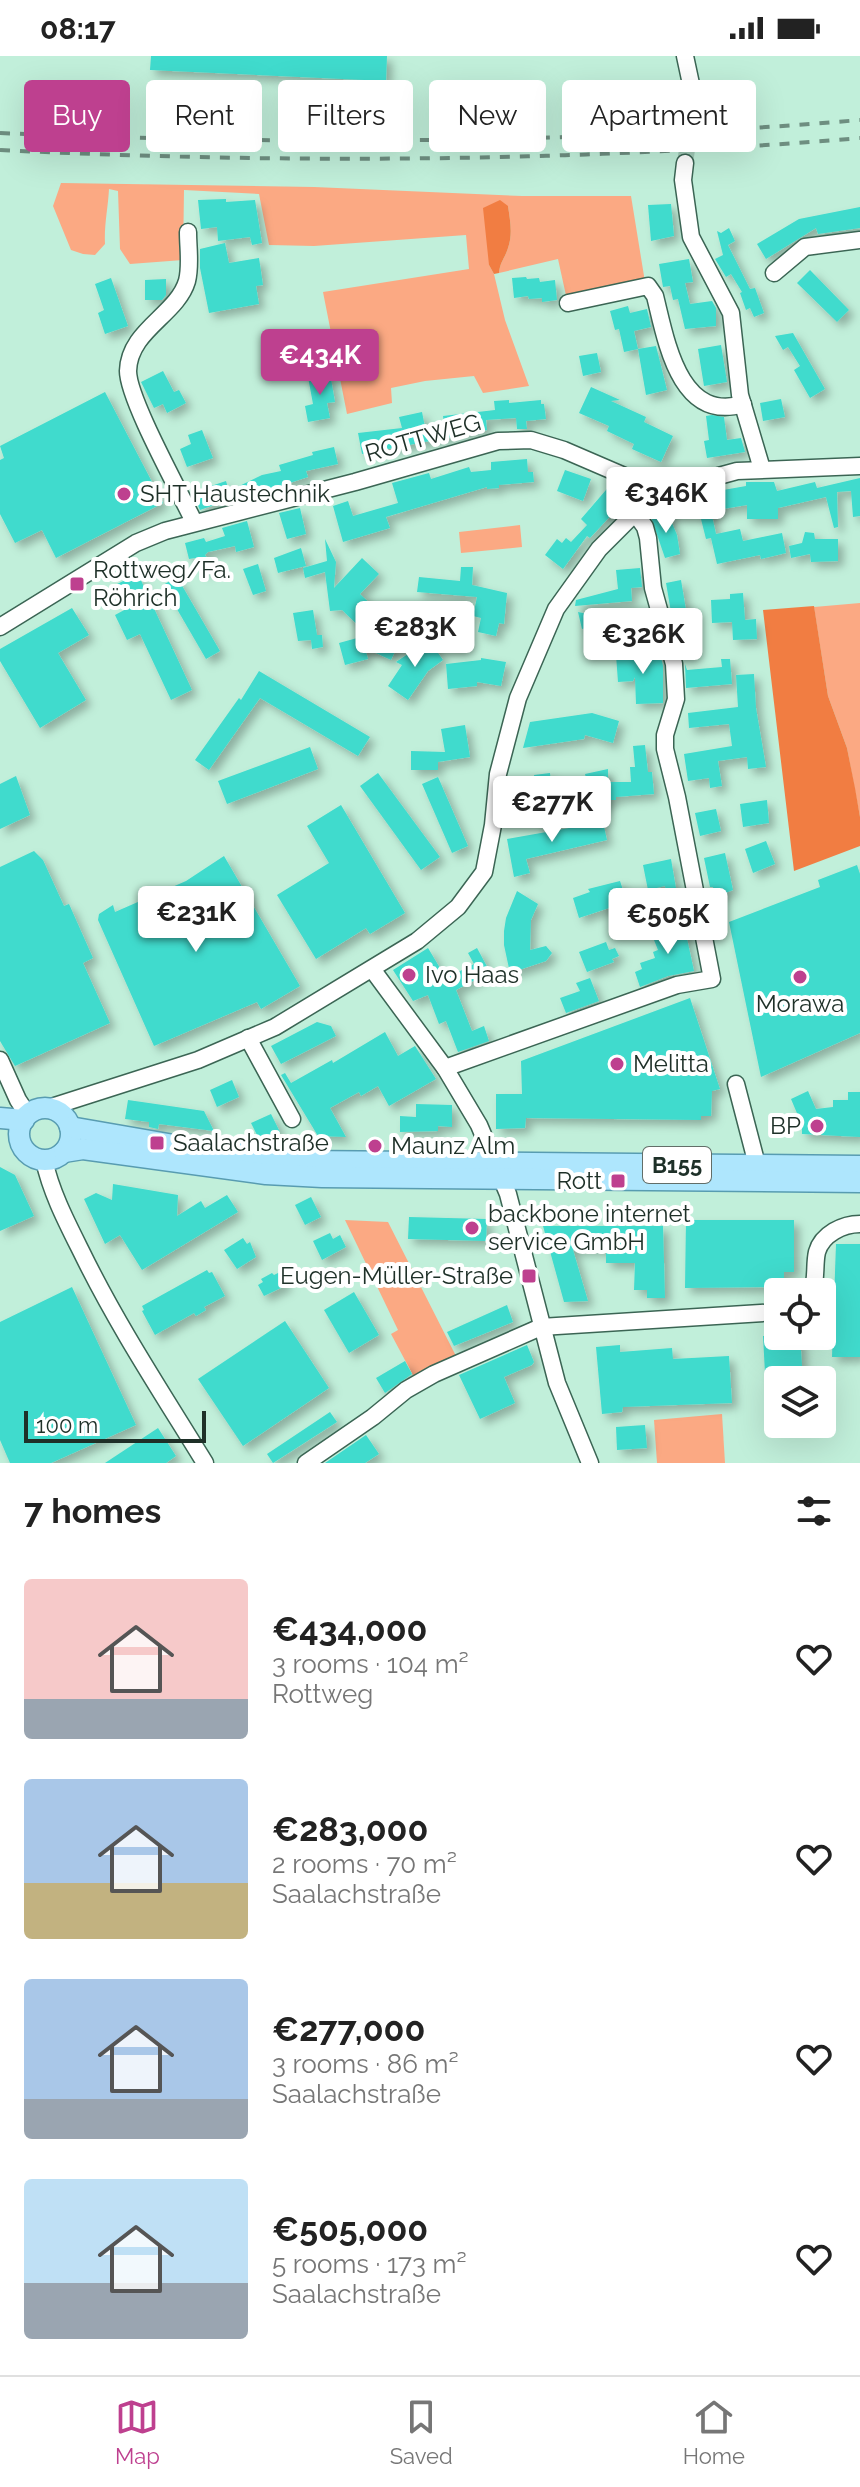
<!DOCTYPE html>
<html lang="en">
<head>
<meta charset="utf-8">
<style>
  :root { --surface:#fff; --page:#f6f6f6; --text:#222; --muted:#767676; --line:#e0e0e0; --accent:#be408f }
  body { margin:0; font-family:Raleway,sans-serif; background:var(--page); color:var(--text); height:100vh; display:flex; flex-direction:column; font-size:30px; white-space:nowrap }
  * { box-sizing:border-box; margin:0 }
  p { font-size:26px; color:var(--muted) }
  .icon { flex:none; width:44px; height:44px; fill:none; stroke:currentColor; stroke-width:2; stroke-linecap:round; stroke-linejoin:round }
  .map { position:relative; height:1407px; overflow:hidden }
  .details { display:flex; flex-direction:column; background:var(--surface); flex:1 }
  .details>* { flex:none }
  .top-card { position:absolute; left:24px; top:24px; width:812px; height:72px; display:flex; gap:16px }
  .fabs { position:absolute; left:764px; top:1222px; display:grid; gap:16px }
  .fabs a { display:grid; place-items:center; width:72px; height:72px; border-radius:8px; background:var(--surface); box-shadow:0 8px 32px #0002; font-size:40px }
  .scale { position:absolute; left:24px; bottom:20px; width:182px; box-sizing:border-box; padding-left:8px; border:4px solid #1e3028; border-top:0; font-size:22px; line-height:28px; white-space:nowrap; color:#1e3028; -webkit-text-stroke:6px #fff; paint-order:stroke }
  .price { position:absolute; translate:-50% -68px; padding:0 18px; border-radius:8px; background:#fff; color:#222; font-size:26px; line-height:52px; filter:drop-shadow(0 2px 4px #0008) }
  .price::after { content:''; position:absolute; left:50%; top:48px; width:24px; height:18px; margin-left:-12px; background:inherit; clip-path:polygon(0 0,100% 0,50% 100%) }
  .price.current { background:var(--accent); color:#fff }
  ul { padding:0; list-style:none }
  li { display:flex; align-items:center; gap:24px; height:200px; padding:0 24px }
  li span { display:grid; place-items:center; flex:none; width:224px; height:160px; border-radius:8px; color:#555 }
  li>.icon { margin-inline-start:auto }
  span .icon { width:96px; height:96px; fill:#fffc; stroke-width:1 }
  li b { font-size:34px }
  h2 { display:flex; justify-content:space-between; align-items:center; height:96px; padding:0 24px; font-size:34px }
  .chip { padding:0 28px; border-radius:8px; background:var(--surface); box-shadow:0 8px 32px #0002; font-size:28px; line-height:72px }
  .chip.current { background:var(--accent); color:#fff }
  .status { display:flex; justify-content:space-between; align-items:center; height:56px; padding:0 40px; background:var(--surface); direction:ltr }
  .status svg { height:22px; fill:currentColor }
  .dock { display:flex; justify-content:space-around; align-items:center; height:112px; border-top:2px solid var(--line); background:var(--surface); font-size:22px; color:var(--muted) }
  .dock a { display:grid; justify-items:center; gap:4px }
  .dock .current { color:var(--accent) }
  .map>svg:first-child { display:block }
  .green { fill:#fba983 }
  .forest { fill:#f17d42 }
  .building { fill:#3fdbcd; filter:url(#shadow) }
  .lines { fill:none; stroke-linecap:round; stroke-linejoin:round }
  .minor-tunnel { stroke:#a0c9b6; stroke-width:16; stroke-dasharray:16 8; stroke-linecap:butt }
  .minor-casing { stroke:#3b6554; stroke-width:19 }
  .major-casing { stroke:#589cb1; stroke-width:23 }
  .minor { stroke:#fff; stroke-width:16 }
  .major { stroke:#aee6fd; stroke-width:20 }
  .rail { stroke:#6e8e80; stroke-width:4; stroke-dasharray:10 10; stroke-linecap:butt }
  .poi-dot { fill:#be408f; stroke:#fff; stroke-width:3 }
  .labels { text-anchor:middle; stroke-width:8; stroke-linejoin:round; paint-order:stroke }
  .shield { fill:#fff; stroke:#626e68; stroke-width:2 }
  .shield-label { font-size:22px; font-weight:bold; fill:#1e3028 }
  .street-label { font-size:24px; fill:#1e3028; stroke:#fff }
  .poi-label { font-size:24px; fill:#1e3028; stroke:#fff; text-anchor:start }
</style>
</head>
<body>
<div class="status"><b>08:17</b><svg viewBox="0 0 49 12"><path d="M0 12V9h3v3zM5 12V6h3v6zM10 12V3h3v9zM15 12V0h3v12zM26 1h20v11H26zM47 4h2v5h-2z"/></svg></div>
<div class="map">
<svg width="860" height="1407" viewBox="0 0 860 1407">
  <defs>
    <filter id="shadow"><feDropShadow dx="5.5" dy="5.5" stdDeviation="4" flood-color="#0004"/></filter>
  </defs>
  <rect width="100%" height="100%" fill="#c1efda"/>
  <!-- green -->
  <g class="green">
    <path d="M61,127L314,131L522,140H631L645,226L567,244L558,203L499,217C500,206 505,202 508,192C513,178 510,164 508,150L489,209L494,218L505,264L529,330L483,337L474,320L425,325L391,332L392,347L347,358L323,236L469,213L466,179L314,190L269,189L259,138L184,134L183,204L130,208L120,193L118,135L109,133C108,152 104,169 105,188L95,199L83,198L71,194L53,150Z"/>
    <polygon points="520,469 522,491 461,497 459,476"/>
    <polygon points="860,547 860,761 847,692 828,640 814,551"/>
    <polygon points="345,1164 388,1166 456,1300 414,1321 391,1278 398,1274"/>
    <polygon points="722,1358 725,1407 657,1407 654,1364"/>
  </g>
  <!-- forest -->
  <g class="forest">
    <path d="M500,144L508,150C510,164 513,178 508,192C505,202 500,206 499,217L494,218L489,209L483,152Z"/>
    <polygon points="814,550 828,640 847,692 855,732 860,761 860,790 794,815 763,554"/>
  </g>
  <!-- building -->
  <g class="building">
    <polygon points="151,0 387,0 386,25 150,14"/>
    <polygon points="226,143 226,146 255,144 262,187 252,189 250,181 218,185 217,171 201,173 198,144"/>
    <polygon points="671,148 674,180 651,185 648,149"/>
    <polygon points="860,151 860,172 818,178 816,172 766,203 757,188 799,163"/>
    <polygon points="729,172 735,185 728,189 750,233 755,232 764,257 754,261 750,252 746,254 740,237 742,236 731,218 726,221 715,203 723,199 717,175 721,177"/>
    <polygon points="225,187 229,207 259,202 263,229 256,230 259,248 209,257 200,212 200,193"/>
    <polygon points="689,203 693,226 685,227 690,248 712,245 716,252 716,270 685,273 678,243 673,244 670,230 663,231 659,208"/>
    <polygon points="810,214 849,254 837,266 797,227"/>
    <polygon points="526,221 527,223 539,222 540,226 555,224 557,244 542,246 542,242 529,243 528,240 514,242 512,222"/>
    <polygon points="111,222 128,270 105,278 98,257 104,254 95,228"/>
    <polygon points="166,223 166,239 162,244 145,244 145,224"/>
    <polygon points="628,250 630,257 647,253 651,271 634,275 638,293 624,296 619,273 615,274 610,255"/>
    <polygon points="793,277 825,333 810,342 794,314 800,310 788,291 783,294 775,280"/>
    <polygon points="721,289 727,326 704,330 698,293"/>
    <polygon points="656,290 667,334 646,339 638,293"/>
    <polygon points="597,297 601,316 583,320 579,300"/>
    <polygon points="163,315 174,336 179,334 186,347 167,357 163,348 154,352 141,326"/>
    <polygon points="330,317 335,346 327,347 330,362 308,366 305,350 313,348 308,321"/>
    <polygon points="591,331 620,344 611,345 646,361 644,366 673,380 661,406 632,393 634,388 607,375 609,370 579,357"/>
    <polygon points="105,336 163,447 56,502 42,474 15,487 0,458 0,404 4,402 0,390"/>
    <polygon points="781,343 785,361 763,365 760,347"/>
    <polygon points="509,344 509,347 541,344 541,348 544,348 546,363 526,365 527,373 517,373 516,362 486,364 487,374 362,398 358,377 402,372 399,361 422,356 425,371 444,367 443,360 495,354 494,345"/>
    <polygon points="712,359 724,361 727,384 741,382 745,396 707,402 704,385 709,384 706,360"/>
    <polygon points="202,374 213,402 187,411 180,393 191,388 188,379"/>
    <polygon points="334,391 338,408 306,415 308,421 268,434 269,437 252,441 250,436 241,442 240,440 200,454 196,445 210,437 208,431 226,425 229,435 262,419 281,415 279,409 313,399 312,396"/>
    <polygon points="527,403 528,416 533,416 534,426 499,429 499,432 487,433 487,431 386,461 390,472 343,486 333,450 348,445 353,460 398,447 392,427 429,417 431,423 469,411 471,416 491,414 491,406"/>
    <polygon points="565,414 591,423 583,445 557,435"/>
    <polygon points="860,422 860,460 853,461 851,435 837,436 838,471 834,472 826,441 778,452 778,463 747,463 747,449 711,455 716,478 740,473 743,485 782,477 786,497 761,503 760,499 717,508 711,482 706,483 695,439 746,430 746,426 774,426 777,435 815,426 817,432"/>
    <polygon points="612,427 627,442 590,482 587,480 563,513 545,499 557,483 562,487 566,482 571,486 587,469 581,463"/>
    <polygon points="300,452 306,478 287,483 279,457"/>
    <polygon points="667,455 677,479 680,498 665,502 651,461"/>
    <polygon points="247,465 254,491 236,496 235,490 208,496 205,499 212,511 203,516 195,502 189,503 185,487 204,482 206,486 225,480 222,472"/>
    <polygon points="805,476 814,477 815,483 838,483 838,505 811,506 810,498 791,502 789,490 802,487"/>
    <polygon points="325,483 336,506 334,532 362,502 379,518 360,538 383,560 374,569 401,582 391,604 365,592 368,603 345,609 339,587 368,579 342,554 330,555 325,516 305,522 303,512 327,505"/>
    <polygon points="301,492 306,510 278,517 274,502"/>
    <polygon points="258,508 266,535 253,539 243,513"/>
    <polygon points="461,511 473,511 472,529 507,537 504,568 499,567 496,580 478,576 481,562 473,560 477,541 417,536 419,521 460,525"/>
    <polygon points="640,512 642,531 631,532 632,545 575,550 576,544 618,533 616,514"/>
    <polygon points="138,518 192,634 171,644 140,578 127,584 115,559 128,552 117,528"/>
    <polygon points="177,521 220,595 206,603 163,529"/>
    <polygon points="681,524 686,554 671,556 666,527"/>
    <polygon points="743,537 745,564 756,563 757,583 733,584 732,566 712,567 711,544 730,543 730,538"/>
    <polygon points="72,552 89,579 58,597 86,644 40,672 0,605 0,593"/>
    <polygon points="313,554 317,579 322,579 323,591 312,593 311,584 298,585 293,557"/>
    <polygon points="578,556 631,567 628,581 617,579 619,569 587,578 586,572 582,573"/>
    <polygon points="429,584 443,604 428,615 408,644 388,630 402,609 396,606"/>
    <polygon points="660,597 663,610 663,647 636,648 635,621 633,625 618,626 616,599"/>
    <polygon points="481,602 506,606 501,630 477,626 477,630 448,633 446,608 481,604"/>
    <polygon points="721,603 730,603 732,628 686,632 685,608 687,614 722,611"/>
    <polygon points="259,615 370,681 358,700 260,642 209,714 195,704 239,642 241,644"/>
    <polygon points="754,618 756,652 766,711 748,713 747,701 718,705 722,730 710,732 709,722 688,725 684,698 732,690 729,668 689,672 688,657 738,651 736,619"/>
    <polygon points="592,657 619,665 613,687 585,679 584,683 523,692 530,666"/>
    <polygon points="465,669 470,701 438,706 438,714 411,714 411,695 445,696 441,673"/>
    <polygon points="645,689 648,716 652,716 654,738 616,741 616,744 608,744 609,748 596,751 595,744 517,757 514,729 535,727 534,719 550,717 552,737 577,735 575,725 586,722 585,718 608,713 608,726 631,726 630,711 635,711 633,690"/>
    <polygon points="310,691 318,713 227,748 218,725"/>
    <polygon points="378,717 440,801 421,814 360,730"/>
    <polygon points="16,720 30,759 0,773 0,728"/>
    <polygon points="438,721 468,790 452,797 422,728"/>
    <polygon points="767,744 769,767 743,771 740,748"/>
    <polygon points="341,749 405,857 370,878 366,872 316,903 277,839 329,807 307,770"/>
    <polygon points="716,753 721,775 700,780 695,757"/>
    <polygon points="603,766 607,784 526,803 530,817 514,821 507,783"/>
    <polygon points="766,785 775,808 753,817 745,793"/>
    <polygon points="34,795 43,804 64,850 69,848 93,902 83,907 110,967 15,1010 0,985 0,811"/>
    <polygon points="725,797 733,834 715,841 713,831 710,831 704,802"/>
    <polygon points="224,800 300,930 261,953 257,946 154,990 98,864 99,858 113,849 115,856 186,825"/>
    <polygon points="671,803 678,844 668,846 665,830 648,834 643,809"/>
    <polygon points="857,809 860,818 860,977 761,1021 729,866 820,831 818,824"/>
    <polygon points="620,825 627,846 579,862 573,842 590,836 588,833"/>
    <polygon points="517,835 538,848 531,864 530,894 546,890 552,897 546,905 510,917 504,889 504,875 506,862"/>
    <polygon points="685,862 690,877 686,878 694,915 668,920 640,931 635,916 642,913 640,907 655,902 653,896 658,894 654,884 669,879 666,869"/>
    <polygon points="606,886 609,894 615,892 619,900 612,903 614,906 587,916 579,896"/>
    <polygon points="428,892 446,922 474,908 468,897 477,892 490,916 456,934 472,975 484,970 489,985 458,996 446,965 439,968 428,939 413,945 393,914"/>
    <polygon points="590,922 599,945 566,957 560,942 580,935 576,927"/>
    <polygon points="690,942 720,1033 712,1035 711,1060 701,1060 701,1064 526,1062 525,1072 496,1073 496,1038 522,1038 521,1005"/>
    <polygon points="317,966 331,970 336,980 281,1008 271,990"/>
    <polygon points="385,976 398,1000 415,990 436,1023 389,1050 378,1030 361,1040 359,1036 330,1052 346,1081 318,1080 281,1019 285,1017 291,1027 332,1004 333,1007"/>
    <polygon points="232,1024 239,1041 217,1051 210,1034"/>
    <polygon points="808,1035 816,1053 833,1051 833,1044 848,1044 848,1036 860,1036 860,1081 802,1078 802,1069 791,1043"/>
    <polygon points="128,1044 204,1055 214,1075 159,1068 158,1073 149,1071 149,1066 125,1063"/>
    <polygon points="416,1048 452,1049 452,1071 438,1070 438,1075 400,1076 400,1060 416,1061"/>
    <polygon points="271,1058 280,1076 260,1085 251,1067"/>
    <polygon points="0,1111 15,1119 34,1160 0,1175"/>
    <polygon points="113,1128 178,1139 177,1160 201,1145 205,1152 227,1139 238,1156 142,1214 120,1179 105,1188 84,1143 96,1137 112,1144"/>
    <polygon points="311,1141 321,1161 305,1169 295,1149"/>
    <polygon points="409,1161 487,1163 486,1185 408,1183"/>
    <polygon points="686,1164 794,1164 794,1216 784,1216 784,1231 685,1232"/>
    <polygon points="543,1170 663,1170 665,1242 647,1242 647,1234 634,1234 635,1207 606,1207 606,1194 573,1194 588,1245 564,1246"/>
    <polygon points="330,1177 333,1183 340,1179 346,1191 322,1204 313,1185"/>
    <polygon points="243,1182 247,1188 250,1186 256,1201 237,1213 224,1194"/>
    <polygon points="836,1188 860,1188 860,1301 832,1301"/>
    <polygon points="207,1214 209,1217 212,1216 225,1240 204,1251 206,1254 196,1260 194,1257 155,1279 142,1255 144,1254 142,1250"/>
    <polygon points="280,1216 287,1229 264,1240 258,1229 263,1226 261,1223 272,1217 274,1219"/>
    <polygon points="72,1231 136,1369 51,1407 10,1407 0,1384 0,1266"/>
    <polygon points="354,1236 379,1279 349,1297 324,1254"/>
    <polygon points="507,1249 513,1266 454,1290 447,1276"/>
    <polygon points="285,1265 329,1332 243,1390 198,1323"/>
    <polygon points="763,1280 800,1280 803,1324 778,1324 778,1336 766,1336"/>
    <polygon points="527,1289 534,1306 532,1309 504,1321 515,1347 480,1363 459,1319"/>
    <polygon points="620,1289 620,1296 672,1292 673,1303 729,1300 732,1347 623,1351 622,1356 602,1358 596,1291"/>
    <polygon points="405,1305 412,1318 385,1337 376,1322"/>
    <polygon points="330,1356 337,1366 273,1407 267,1398"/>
    <polygon points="645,1369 647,1392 617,1394 616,1371"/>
    <polygon points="158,1372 176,1400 166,1407 105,1407"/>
    <polygon points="366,1379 379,1398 365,1407 325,1407"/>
  </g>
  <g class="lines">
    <!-- minor-tunnel -->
    <polyline class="minor-tunnel" points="685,107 692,60"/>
    <defs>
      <g id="minor">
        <polyline points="685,0 694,42 692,60"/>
        <polyline points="685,107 683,124 691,181 731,257 740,339 762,413"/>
        <path d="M188,176C188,192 191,210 187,225C177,259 129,274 128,315C128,343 180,436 194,466"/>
        <polyline points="774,217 805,191 860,184"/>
        <path d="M568,247L648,230L655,240C666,284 679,367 743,348"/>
        <polyline points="0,571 136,487 165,475 355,426 498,385 531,384 564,394 643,428 656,443"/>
        <polyline points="372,913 445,1012 479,1069 508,1138 557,1327 590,1407"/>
        <polyline points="248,982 292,1063"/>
        <polyline points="0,1004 18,1044 28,1059"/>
        <polyline points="445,1012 677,929 712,923 677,741 665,693 665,679 676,643 674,608 653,532 648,482 645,471 635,457"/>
        <polyline points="736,1028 755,1101 754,1110"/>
        <polyline points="48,1052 198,1004 275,971 417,885 458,851 484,816 493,769 498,718 518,642 556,553 599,493 635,457 656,443 682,430 737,415 860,410"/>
        <path d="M44,1104C51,1136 66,1165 81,1195C117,1269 162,1337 205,1407"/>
        <path d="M812,1236C817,1222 814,1209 817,1196C822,1178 843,1168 860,1168"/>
        <polyline points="306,1407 373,1361 406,1334 434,1318 541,1271 778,1256"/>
      </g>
      <g id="major">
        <circle cx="45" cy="1078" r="26"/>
        <polyline points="0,1062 24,1064"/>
        <polyline points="70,1071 197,1093 300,1105 860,1110"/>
        <polyline points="64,1096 83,1093 266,1118 322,1121 860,1126"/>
      </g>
    </defs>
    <!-- minor casing -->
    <use href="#minor" class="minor-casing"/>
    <!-- major casing -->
    <use href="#major" class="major-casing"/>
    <!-- minor -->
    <use href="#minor" class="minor"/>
    <!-- major -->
    <use href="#major" class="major"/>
    <!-- rail -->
    <g class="rail">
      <path d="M0,77C287,89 573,88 860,64"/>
      <path d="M0,94C287,108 574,106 860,82"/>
    </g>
  </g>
  <!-- markers -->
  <g class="poi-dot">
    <circle cx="124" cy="438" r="8"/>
    <rect x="69" y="520" width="16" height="16" rx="4"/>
    <circle cx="409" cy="919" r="8"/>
    <circle cx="800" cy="921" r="8"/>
    <circle cx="617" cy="1008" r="8"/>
    <circle cx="817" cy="1070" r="8"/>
    <rect x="149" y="1079" width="16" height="16" rx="4"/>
    <circle cx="375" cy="1090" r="8"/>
    <rect x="610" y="1117" width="16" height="16" rx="4"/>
    <circle cx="472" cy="1172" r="8"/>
    <rect x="521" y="1212" width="16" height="16" rx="4"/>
  </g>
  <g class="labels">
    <!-- shield labels -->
    <rect class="shield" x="643" y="1091" width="68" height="36" rx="6"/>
    <g class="shield-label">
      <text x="677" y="1117">B155</text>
    </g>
    <!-- street labels -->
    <g class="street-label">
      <text transform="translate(423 382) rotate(-16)" y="8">ROTTWEG</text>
    </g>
    <!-- poi labels -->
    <g class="poi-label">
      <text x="140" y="446">SHT Haustechnik</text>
      <text x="93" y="522">Rottweg/Fa.<tspan x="93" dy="28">Röhrich</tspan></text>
      <text x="425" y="927">Ivo Haas</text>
      <text x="800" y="956" text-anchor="middle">Morawa</text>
      <text x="633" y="1016">Melitta</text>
      <text x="801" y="1078" text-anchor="end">BP</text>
      <text x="173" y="1095">Saalachstraße</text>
      <text x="391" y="1098">Maunz Alm</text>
      <text x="602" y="1133" text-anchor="end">Rott</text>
      <text x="488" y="1166">backbone internet<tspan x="488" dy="28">service GmbH</tspan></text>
      <text x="513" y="1228" text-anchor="end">Eugen-Müller-Straße</text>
    </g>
  </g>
</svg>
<div class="fabs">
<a><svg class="icon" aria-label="locate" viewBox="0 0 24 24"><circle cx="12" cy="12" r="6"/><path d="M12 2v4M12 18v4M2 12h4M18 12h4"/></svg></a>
<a><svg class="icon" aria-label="layers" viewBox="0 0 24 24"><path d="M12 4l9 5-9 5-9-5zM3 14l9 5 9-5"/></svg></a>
</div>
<div class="scale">100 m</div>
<b class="price current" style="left:320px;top:341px">€434K</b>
<b class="price" style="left:666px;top:479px">€346K</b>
<b class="price" style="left:415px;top:613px">€283K</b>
<b class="price" style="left:643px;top:620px">€326K</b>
<b class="price" style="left:552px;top:788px">€277K</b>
<b class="price" style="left:196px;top:898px">€231K</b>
<b class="price" style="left:668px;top:900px">€505K</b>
<div class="top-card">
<a class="chip current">Buy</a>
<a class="chip">Rent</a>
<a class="chip">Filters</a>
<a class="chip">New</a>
<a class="chip">Apartment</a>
</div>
</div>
<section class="details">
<h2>7 homes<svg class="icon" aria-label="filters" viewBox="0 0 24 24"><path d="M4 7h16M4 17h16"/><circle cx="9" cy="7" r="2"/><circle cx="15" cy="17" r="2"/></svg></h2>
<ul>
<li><span style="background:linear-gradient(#f6c9c9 75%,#9aa5b1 0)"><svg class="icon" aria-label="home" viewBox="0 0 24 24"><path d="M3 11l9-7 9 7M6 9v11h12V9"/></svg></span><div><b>€434,000</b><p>3 rooms · 104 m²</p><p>Rottweg</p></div><svg class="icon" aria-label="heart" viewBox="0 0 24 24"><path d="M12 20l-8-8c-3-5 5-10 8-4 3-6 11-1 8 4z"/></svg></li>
<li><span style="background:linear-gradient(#a9c7e8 65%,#c2b280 0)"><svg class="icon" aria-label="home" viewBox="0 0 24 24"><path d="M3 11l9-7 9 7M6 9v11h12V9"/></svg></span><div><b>€283,000</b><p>2 rooms · 70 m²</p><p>Saalachstraße</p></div><svg class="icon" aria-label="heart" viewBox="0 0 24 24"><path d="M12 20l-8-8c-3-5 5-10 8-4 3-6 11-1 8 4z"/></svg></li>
<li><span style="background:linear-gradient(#a9c7e8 75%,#9aa5b1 0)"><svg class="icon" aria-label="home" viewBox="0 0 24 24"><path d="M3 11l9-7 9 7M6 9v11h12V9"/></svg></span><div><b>€277,000</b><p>3 rooms · 86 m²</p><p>Saalachstraße</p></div><svg class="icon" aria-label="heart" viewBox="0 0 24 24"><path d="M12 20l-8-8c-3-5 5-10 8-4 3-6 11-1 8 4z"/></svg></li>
<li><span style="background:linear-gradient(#bfe0f5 65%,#9aa5b1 0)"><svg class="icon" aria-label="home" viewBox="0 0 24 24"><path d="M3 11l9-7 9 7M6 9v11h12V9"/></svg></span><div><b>€505,000</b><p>5 rooms · 173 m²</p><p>Saalachstraße</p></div><svg class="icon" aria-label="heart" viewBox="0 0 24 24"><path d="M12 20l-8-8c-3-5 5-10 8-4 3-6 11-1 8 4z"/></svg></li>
</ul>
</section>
<nav class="dock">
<a class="current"><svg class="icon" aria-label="map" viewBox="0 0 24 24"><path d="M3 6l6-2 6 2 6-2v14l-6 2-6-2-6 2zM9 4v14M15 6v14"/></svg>Map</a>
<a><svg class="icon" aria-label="saved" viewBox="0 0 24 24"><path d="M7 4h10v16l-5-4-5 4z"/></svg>Saved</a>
<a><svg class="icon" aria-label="home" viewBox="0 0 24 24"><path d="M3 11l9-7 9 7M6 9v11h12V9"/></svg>Home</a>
</nav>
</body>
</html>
